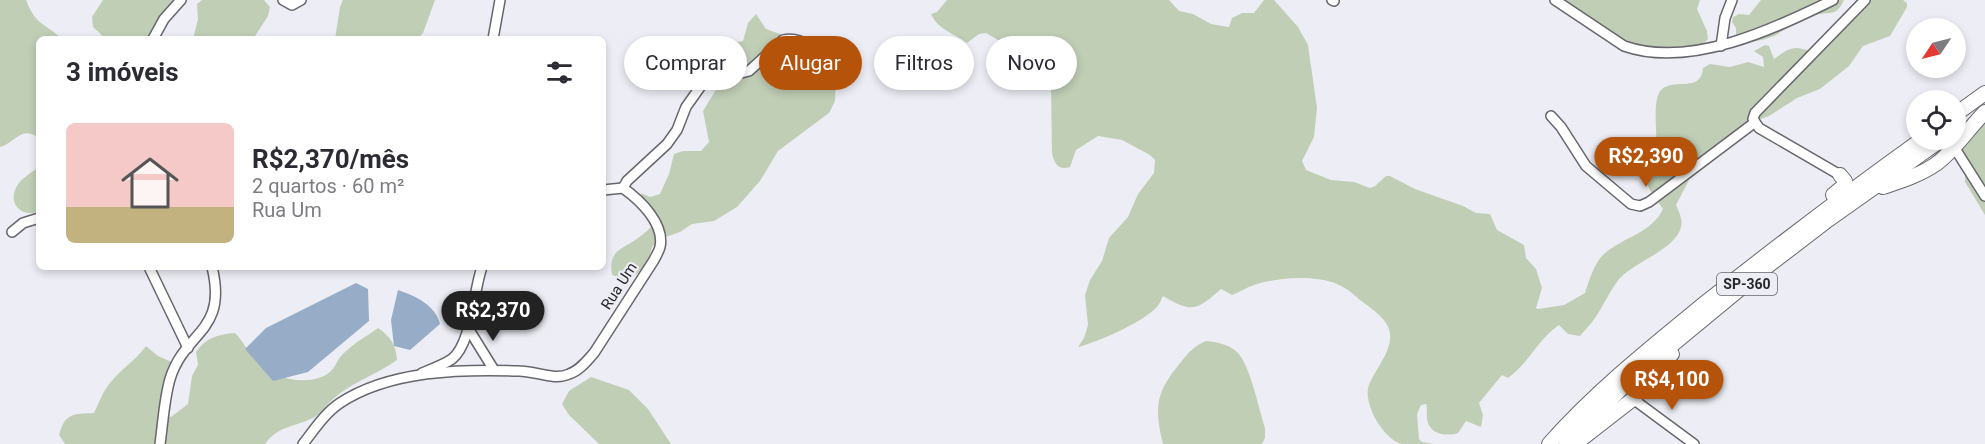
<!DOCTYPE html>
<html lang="pt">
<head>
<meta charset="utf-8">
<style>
  :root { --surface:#fff; --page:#f2f2f3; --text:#2b2b33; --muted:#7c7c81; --accent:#b45309 }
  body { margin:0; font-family:Roboto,sans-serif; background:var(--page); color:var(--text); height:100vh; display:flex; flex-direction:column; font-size:22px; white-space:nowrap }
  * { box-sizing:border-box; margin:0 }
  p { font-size:20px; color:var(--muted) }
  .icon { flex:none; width:33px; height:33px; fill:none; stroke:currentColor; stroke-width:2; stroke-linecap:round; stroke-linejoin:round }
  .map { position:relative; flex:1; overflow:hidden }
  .panel { position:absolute; left:36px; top:36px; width:570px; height:234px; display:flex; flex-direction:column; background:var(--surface); border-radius:9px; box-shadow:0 3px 9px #0003 }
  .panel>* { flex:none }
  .banner { position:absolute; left:624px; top:36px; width:570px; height:54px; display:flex; gap:12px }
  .needle { width:39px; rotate:235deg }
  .tools { position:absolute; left:1906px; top:18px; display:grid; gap:12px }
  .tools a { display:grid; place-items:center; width:60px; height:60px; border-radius:50%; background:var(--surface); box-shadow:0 3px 9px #0003; font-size:30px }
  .price { position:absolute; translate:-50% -51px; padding:0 14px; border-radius:21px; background:var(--accent); color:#fff; font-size:20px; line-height:39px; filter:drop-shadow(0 2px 3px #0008) }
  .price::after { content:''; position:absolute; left:50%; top:36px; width:18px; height:14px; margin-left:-9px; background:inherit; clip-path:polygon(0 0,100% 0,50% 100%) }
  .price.selected { background:#222; color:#fff }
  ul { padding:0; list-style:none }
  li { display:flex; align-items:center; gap:18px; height:150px; padding:0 30px }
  li span { display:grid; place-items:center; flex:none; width:168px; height:120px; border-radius:9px; color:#555 }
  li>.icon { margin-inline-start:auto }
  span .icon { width:72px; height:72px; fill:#fffc; stroke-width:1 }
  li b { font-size:26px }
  h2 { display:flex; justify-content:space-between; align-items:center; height:72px; padding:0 30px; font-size:26px }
  .pill { padding:0 21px; border-radius:27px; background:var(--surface); box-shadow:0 3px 9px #0003; font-size:21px; line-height:54px }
  .pill.selected { background:var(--accent); color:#fff }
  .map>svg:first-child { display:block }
  .green { fill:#c0ceb6 }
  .water { fill:#97acc7 }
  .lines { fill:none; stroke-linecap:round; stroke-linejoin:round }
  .minor-casing { stroke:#66666c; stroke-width:12 }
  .highway-casing { stroke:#66666c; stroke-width:16 }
  .minor { stroke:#fff; stroke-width:9 }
  .highway { stroke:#fff; stroke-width:14 }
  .labels { text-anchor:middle; stroke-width:4.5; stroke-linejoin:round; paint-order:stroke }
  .shield { fill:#edeef5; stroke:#636368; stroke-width:1.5 }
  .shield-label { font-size:14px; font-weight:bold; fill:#28282b }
  .street-label { font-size:15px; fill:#28282b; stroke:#edeef5 }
</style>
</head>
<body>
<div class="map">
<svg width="1985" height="444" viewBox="0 0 1985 444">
  <rect width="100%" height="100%" fill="#edeef5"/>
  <!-- green -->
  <g class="green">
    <path d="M0,0H26C36,26 44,22 62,39H39V138C20,125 17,142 0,147Z"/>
    <polygon points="103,0 185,0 156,39 106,39 93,27 92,17"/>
    <polygon points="202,0 264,0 270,7 268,16 253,39 193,39 198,19 197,4"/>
    <polygon points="343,0 435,0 423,33 417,39 335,39 340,7"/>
    <path d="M947,0H1169L1179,11L1193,14L1211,24L1229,27L1232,18L1242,13H1254L1264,0H1274L1298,27L1308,45L1317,108L1314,137L1302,161L1306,170L1331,180L1354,182L1370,188L1375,186L1386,176H1390L1415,189L1463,206L1476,213L1490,214L1497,230L1524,245L1526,258L1536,269L1542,288L1536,308L1538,309L1564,305L1585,293C1589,281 1594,263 1604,254C1623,237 1652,233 1663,209C1657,200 1645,187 1646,176C1647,167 1654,158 1656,149C1658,135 1651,99 1662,89C1676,78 1701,93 1703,68L1710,64L1730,67L1748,62L1764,67L1763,57L1754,51L1765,45L1769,46L1774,59C1781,54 1789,47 1798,48C1804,49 1807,51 1813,50L1855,10L1857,0H1903L1907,3V7L1890,36L1863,46L1849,66L1820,89L1797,98L1769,116L1750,123L1726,150L1689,180L1676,205C1679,211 1683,220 1681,227C1676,249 1635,262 1620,278C1610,290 1604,305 1595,318C1591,324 1585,330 1580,336L1568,334L1559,325C1538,339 1529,363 1508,378L1502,375L1479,403L1483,415L1481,427L1466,421L1458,433C1445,437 1429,434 1427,419C1426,413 1428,410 1426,404L1421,405L1417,414L1419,439L1422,442L1434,444C1425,444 1412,444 1402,444C1384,440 1362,403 1369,385C1375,370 1392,351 1390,334C1389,321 1375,311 1364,303C1357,298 1351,291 1343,287C1321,274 1281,277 1257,284C1249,286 1240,292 1232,295L1221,289C1196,311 1192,313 1163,296C1161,300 1159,305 1156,308C1141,323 1098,342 1078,347L1084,338L1088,325L1085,295L1090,280L1102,261L1109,238L1128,217L1138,194L1154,173L1155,160L1150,155L1122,140L1098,136L1076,150L1070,167C1058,171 1054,163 1052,153L1051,85L1048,73L1042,68L1028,67L1013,49L986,33L979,34L967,43C954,33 938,30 931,14L937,12Z"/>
    <polygon points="1565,0 1700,0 1697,9 1707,31 1708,39 1699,48 1636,50 1568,6"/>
    <path d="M1761,0H1844C1837,17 1830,11 1816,15C1807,17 1801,20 1792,21C1780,39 1757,42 1736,43V28L1732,22L1733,17L1739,14L1749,15Z"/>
    <path d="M756,14L766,29L813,46L826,54L832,63L836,75L835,101L829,113L778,151L760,181L737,207L714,221L692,224L680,232L660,239L652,247L649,259L644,267L637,274L626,279L624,283L620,278L612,275C608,249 622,250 638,238C644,234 649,229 654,224L646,212L641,193L650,197L660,194L669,174L674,154L683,151H701L709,142L703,111L720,83L721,78L719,69L727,55L725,51L712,42L730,44L743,41L748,23Z"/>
    <polygon points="1985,119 1985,215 1965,182 1965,170 1960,160 1962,146"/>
    <path d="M39,167V211C24,218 9,206 15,190C19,179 31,173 39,167Z"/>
    <path d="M378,328C391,337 396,345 397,360C376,375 352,382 333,399C326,405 322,413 313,418C294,427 278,426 265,444H65L59,435C65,413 73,414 94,413C99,403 103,391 110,383C121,369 136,360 146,346L158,356L174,363L167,389L168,416L171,417L188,404L192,376L198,365L196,352C205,338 219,334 235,333C244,342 253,360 261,366C277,380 314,387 331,371C336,366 338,358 344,353C354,343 367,336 378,328Z"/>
    <path d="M1206,341C1217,342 1228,344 1237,352C1250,364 1259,410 1265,428V438L1262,444H1163C1154,406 1156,392 1181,362C1189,352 1194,346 1206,341Z"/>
    <polygon points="591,377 629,390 648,409 671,444 599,444 569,415 562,404 569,391"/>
  </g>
  <!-- water -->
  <g class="water">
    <polygon points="356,283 368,289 369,321 308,372 273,381 245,349 266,328"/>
    <path d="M398,290C416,296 435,305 440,324L410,350L394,346L391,320Z"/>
  </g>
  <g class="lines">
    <defs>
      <g id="minor">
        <polyline points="283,0 292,5 301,0"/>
        <polyline points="1332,0 1334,1"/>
        <path d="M1555,0L1624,46C1690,69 1774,29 1833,0"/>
        <polyline points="153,39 164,19 181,0"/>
        <polyline points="493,39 500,0"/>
        <polyline points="1721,46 1725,18 1732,0"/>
        <polyline points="1551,116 1561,127 1586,166 1631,204 1640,206 1649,202 1754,123"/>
        <polyline points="1954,147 1985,196"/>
        <polyline points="1840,175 1759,128 1753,119 1755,113 1865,0"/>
        <polyline points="603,190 623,188"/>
        <polyline points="12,232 23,223 39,218"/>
        <polyline points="149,267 188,348"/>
        <polyline points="468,328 494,370"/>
        <path d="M422,373C432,369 443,365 452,359C472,343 473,292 482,267"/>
        <polyline points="1633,399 1694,444"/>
        <path d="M160,444C163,423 164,400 170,379C185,330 228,333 212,267"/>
        <path d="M303,444C314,430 325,413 340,403C390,370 462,369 519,371C535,371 555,381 569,374C579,371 587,361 594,353L654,260C656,256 659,251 660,247C665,224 640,200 623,188L627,181L667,144L677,130L686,107L703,83L749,71L783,40C797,37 807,44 818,50"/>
      </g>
      <g id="highway">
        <polyline points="1956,114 1985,93"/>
        <path d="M1883,187C1901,181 1920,175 1936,164C1955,150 1968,129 1985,112"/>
        <polyline points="1833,195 1845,185 1845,181 1840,175"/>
        <path d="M1549,444C1596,391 1650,348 1705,303C1776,247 1847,193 1921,140"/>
        <polyline points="1566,444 1632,378 1764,269 1828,220 1941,140"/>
        <polyline points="1575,444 1633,399 1672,354"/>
      </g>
    </defs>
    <!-- minor casing -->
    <use href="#minor" class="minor-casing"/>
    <!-- highway casing -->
    <use href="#highway" class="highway-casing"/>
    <!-- minor -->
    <use href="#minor" class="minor"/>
    <!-- highway -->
    <use href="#highway" class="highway"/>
  </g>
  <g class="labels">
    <!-- shield labels -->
    <rect class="shield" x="1717" y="273" width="60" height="22" rx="4.5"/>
    <g class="shield-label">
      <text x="1747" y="289">SP-360</text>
    </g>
    <!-- street labels -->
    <g class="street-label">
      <text transform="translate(619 286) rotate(-57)" y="5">Rua Um</text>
    </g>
  </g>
</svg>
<div class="tools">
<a><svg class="needle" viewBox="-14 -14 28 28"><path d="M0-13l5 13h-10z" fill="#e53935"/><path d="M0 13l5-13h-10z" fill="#7c7c81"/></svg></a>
<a><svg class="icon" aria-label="locate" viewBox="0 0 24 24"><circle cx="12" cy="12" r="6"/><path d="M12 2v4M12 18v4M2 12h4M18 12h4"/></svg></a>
</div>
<b class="price" style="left:1646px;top:188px">R$2,390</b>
<b class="price selected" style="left:493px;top:342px">R$2,370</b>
<b class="price" style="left:1672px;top:411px">R$4,100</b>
<div class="banner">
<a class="pill">Comprar</a>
<a class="pill selected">Alugar</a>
<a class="pill">Filtros</a>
<a class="pill">Novo</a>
</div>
<section class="panel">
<h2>3 imóveis<svg class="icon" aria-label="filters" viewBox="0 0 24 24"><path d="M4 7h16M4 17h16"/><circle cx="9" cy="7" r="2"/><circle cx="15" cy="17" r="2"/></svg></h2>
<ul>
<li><span style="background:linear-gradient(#f6c9c9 70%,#c2b280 0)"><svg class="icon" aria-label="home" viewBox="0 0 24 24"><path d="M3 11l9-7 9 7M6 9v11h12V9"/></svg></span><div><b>R$2,370/mês</b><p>2 quartos · 60 m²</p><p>Rua Um</p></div></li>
</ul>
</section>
</div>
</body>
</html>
